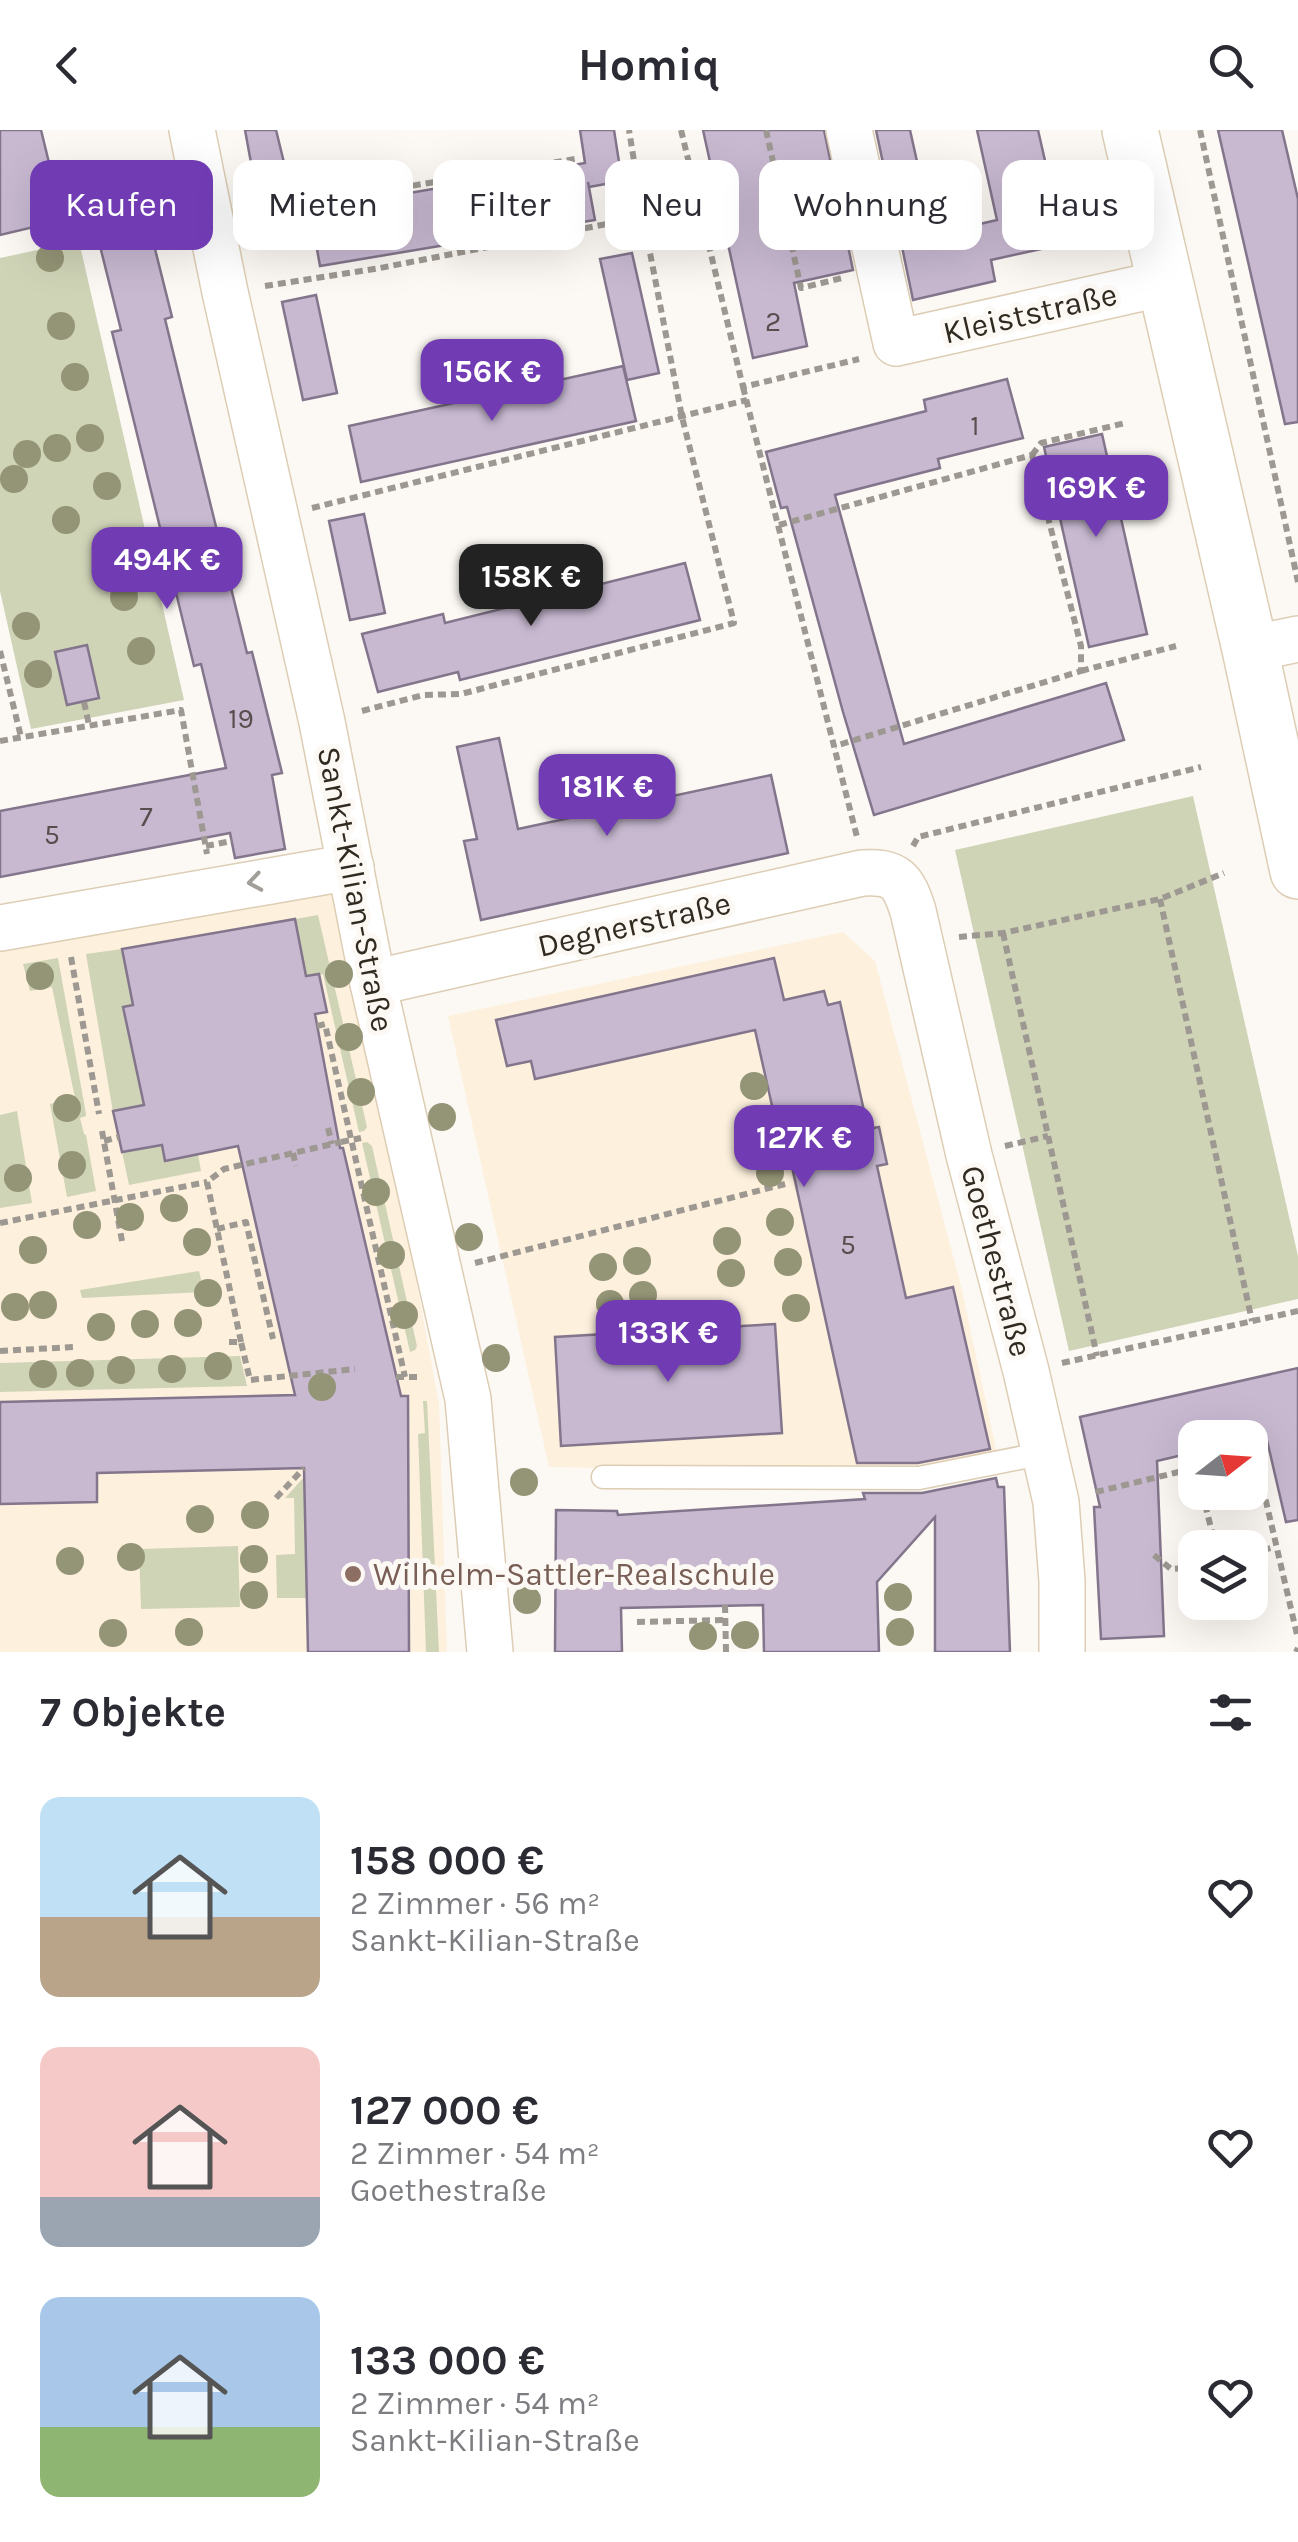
<!DOCTYPE html>
<html lang="de">
<head>
<meta charset="utf-8">
<style>
  :root { --surface:#fff; --page:#f2f2f3; --text:#2b2b33; --muted:#7c7c81; --accent:#713cb3 }
  body { margin:0; font-family:Karla,sans-serif; background:var(--page); color:var(--text); height:100vh; display:flex; flex-direction:column; font-size:38px; white-space:nowrap }
  * { box-sizing:border-box; margin:0 }
  p { font-size:32px; color:var(--muted) }
  .icon { flex:none; width:55px; height:55px; fill:none; stroke:currentColor; stroke-width:2; stroke-linecap:round; stroke-linejoin:round }
  .map { position:relative; height:1522px; overflow:hidden }
  .details { display:flex; flex-direction:column; background:var(--surface); flex:1 }
  .details>* { flex:none }
  .guide { position:absolute; left:30px; top:30px; width:1240px; height:90px; display:flex; gap:20px }
  .needle { width:65px; rotate:73deg }
  .fabs { position:absolute; left:1178px; top:1290px; display:grid; gap:20px }
  .fabs a { display:grid; place-items:center; width:90px; height:90px; border-radius:20px; background:var(--surface); box-shadow:0 10px 40px #0002; font-size:50px }
  .price { position:absolute; translate:-50% -85px; padding:0 22px; border-radius:20px; background:var(--accent); color:#fff; font-size:32px; line-height:65px; filter:drop-shadow(0 2px 5px #0008) }
  .price::after { content:''; position:absolute; left:50%; top:60px; width:30px; height:22px; margin-left:-15px; background:inherit; clip-path:polygon(0 0,100% 0,50% 100%) }
  .price.on { background:#222; color:#fff }
  ul { padding:0; list-style:none }
  li { display:flex; align-items:center; gap:30px; height:250px; padding:0 40px }
  li span { display:grid; place-items:center; flex:none; width:280px; height:200px; border-radius:20px; color:#555 }
  li>.icon { margin-inline-start:auto }
  span .icon { width:120px; height:120px; fill:#fffc; stroke-width:1 }
  li b { font-size:42px }
  h2 { display:flex; justify-content:space-between; align-items:center; height:120px; padding:0 40px; font-size:42px }
  .tag { padding:0 35px; border-radius:20px; background:var(--surface); box-shadow:0 10px 40px #0002; font-size:35px; line-height:90px }
  .tag.on { background:var(--accent); color:#fff }
  header { display:flex; justify-content:space-between; align-items:center; height:130px; padding:0 40px; background:var(--surface); font-size:45px; font-weight:700 }
  .map>svg:first-child { display:block }
  .built { fill:#fdf0dd }
  .green { fill:#d0d4b7 }
  .building { fill:#c8b9d1; stroke:#83758b; stroke-width:2.5 }
  .lines { fill:none; stroke-linecap:round; stroke-linejoin:round }
  .service-casing { stroke:#ddcdb4; stroke-width:25 }
  .minor-casing { stroke:#ddcdb4; stroke-width:48 }
  .primary-casing { stroke:#ddcdb4; stroke-width:58 }
  .path { stroke:#9d9891; stroke-width:6; stroke-dasharray:8 5; stroke-linecap:butt }
  .service { stroke:#fff; stroke-width:22 }
  .minor { stroke:#fff; stroke-width:45 }
  .primary { stroke:#fff; stroke-width:55 }
  .path-bridge { stroke:#9d9891; stroke-width:6; stroke-dasharray:8 5; stroke-linecap:butt }
  .tree { fill:#949476 }
  .oneway { stroke:#a29f9b }
  .education-dot { fill:#8d6e63; stroke:#fcf9f4; stroke-width:4 }
  .labels { text-anchor:middle; stroke-width:10; stroke-linejoin:round; paint-order:stroke }
  .number-label { font-size:28px; fill:#574e4d }
  .street-label { font-size:32px; fill:#312a21; stroke:#fcf9f4 }
  .education-label { font-size:32px; fill:#785e54; stroke:#fcf9f4; text-anchor:start }
</style>
</head>
<body>
<header><svg class="icon" aria-label="back" viewBox="0 0 24 24"><path d="M15 5l-7 7 7 7"/></svg>Homiq<svg class="icon" aria-label="search" viewBox="0 0 24 24"><circle cx="10" cy="10" r="6"/><path d="M15 15l6 6"/></svg></header>
<div class="map">
<svg width="1298" height="1522" viewBox="0 0 1298 1522">
  <rect width="100%" height="100%" fill="#fcf9f4"/>
  <!-- built -->
  <g class="built">
    <polygon points="342,752 439,1273 447,1522 0,1522 0,814"/>
    <polygon points="843,802 875,831 961,1156 997,1323 903,1343 549,1337 448,886"/>
  </g>
  <!-- green -->
  <g class="green">
    <polygon points="79,111 184,570 31,599 0,461 0,128"/>
    <polygon points="1193,666 1298,1126 1298,1169 1069,1221 955,720"/>
    <polygon points="318,785 367,997 364,1001 359,1002 323,844 306,846 295,789"/>
    <polygon points="122,819 133,875 123,878 133,922 151,974 113,982 86,824"/>
    <polygon points="58,828 86,984 86,986 80,988 84,1004 86,1005 96,1061 67,1067 50,974 75,968 52,857 30,861 23,834"/>
    <polygon points="17,981 32,1073 0,1078 0,985"/>
    <polygon points="367,1012 372,1016 417,1216 415,1220 410,1222 362,1013"/>
    <polygon points="162,1015 165,1031 198,1024 201,1041 129,1055 122,1022"/>
    <polygon points="199,1141 204,1162 82,1168 80,1160"/>
    <polygon points="240,1226 247,1256 0,1262 0,1233"/>
    <polygon points="423,1271 427,1271 439,1522 426,1522 418,1304 425,1303"/>
    <polygon points="305,1346 307,1468 277,1468 276,1425 295,1424 294,1368 285,1368"/>
    <polygon points="238,1416 240,1477 141,1479 139,1419"/>
  </g>
  <!-- building -->
  <g class="building">
    <polygon points="0,0 41,0 63,90 0,105"/>
    <polygon points="245,0 276,0 289,53 256,60"/>
    <polygon points="580,0 614,0 622,51 589,57 588,52 595,90 320,136 310,80 585,33"/>
    <polygon points="703,0 824,0 853,140 794,153 807,216 753,228"/>
    <polygon points="876,0 910,0 920,45 887,52"/>
    <polygon points="977,0 1038,0 1064,114 991,130 995,151 913,170 901,112 997,90"/>
    <polygon points="1218,0 1282,0 1298,69 1298,292 1285,294"/>
    <polygon points="141,63 172,187 165,189 247,523 252,522 282,643 272,645 285,719 235,728 230,703 0,747 0,681 226,638 201,534 194,536 112,202 121,200 90,76"/>
    <polygon points="632,123 659,243 627,250 600,129"/>
    <polygon points="316,165 337,263 303,270 282,172"/>
    <polygon points="623,236 636,291 361,352 349,296"/>
    <polygon points="1007,249 1023,308 938,329 940,338 835,365 904,614 1106,553 1124,610 874,685 843,582 787,377 781,378 766,322 926,281 924,270"/>
    <polygon points="1102,304 1147,504 1089,517 1044,317"/>
    <polygon points="364,384 385,483 350,490 329,391"/>
    <polygon points="685,433 700,490 460,550 458,542 378,562 362,504 443,484 445,493"/>
    <polygon points="87,515 99,568 67,575 55,522"/>
    <polygon points="499,608 518,699 771,645 788,723 481,790 464,711 477,709 457,617"/>
    <polygon points="295,789 306,846 319,844 327,882 315,884 340,1018 343,1018 401,1266 408,1266 409,1522 308,1522 304,1338 97,1343 97,1372 0,1374 0,1272 295,1265 238,1016 165,1031 162,1015 122,1022 113,981 144,975 123,877 133,875 122,819"/>
    <polygon points="774,828 784,870 824,861 828,875 840,872 868,999 879,997 887,1034 877,1036 906,1168 953,1157 990,1319 918,1333 857,1333 792,1037 786,1038 755,900 535,949 531,931 507,936 496,890"/>
    <polygon points="775,1194 782,1303 561,1316 555,1207"/>
    <polygon points="1298,1238 1298,1390 1286,1392 1266,1306 1250,1309 1195,1308 1195,1322 1157,1331 1164,1506 1101,1509 1094,1377 1100,1377 1080,1287"/>
    <polygon points="996,1348 998,1357 1004,1357 1010,1522 935,1522 935,1387 877,1452 879,1522 764,1522 763,1475 621,1478 622,1522 555,1522 556,1380 617,1381 618,1385 865,1369 863,1363 922,1363"/>
  </g>
  <g class="lines">
    <defs>
      <polyline id="service" points="603,1347 919,1348 1045,1323"/>
      <g id="minor">
        <polyline points="192,0 225,162 322,592 373,853 468,1269 490,1522"/>
        <polyline points="849,0 896,213 1164,153"/>
        <polyline points="1250,519 1298,509"/>
        <polyline points="0,798 351,737"/>
        <path d="M373,853L862,743C896,741 903,750 913,781L969,1025L1026,1241L1056,1372L1062,1451V1522"/>
      </g>
      <polyline id="primary" points="1130,0 1250,519 1298,741"/>
    </defs>
    <!-- service casing -->
    <use href="#service" class="service-casing"/>
    <!-- minor casing -->
    <use href="#minor" class="minor-casing"/>
    <!-- primary casing -->
    <use href="#primary" class="primary-casing"/>
    <!-- path -->
    <g class="path">
      <polyline points="681,0 743,257 859,229"/>
      <polyline points="766,0 801,158 842,148"/>
      <polyline points="1200,0 1298,452"/>
      <polyline points="246,83 575,29"/>
      <polyline points="786,87 827,78"/>
      <polyline points="265,156 380,138 643,87"/>
      <polyline points="743,257 857,707"/>
      <polyline points="1032,325 1041,313 1125,293"/>
      <polyline points="312,378 747,270"/>
      <polyline points="779,395 1032,325 1081,516 1081,541 835,616"/>
      <polyline points="0,521 21,607"/>
      <polyline points="1081,541 1176,516"/>
      <polyline points="84,572 89,595"/>
      <polyline points="362,581 423,565 461,564 734,493 682,287 643,87 629,0"/>
      <polyline points="0,611 181,580 207,724"/>
      <polyline points="206,716 232,711"/>
      <polyline points="913,716 918,707 1201,637"/>
      <polyline points="1160,769 1252,1191"/>
      <polyline points="1003,803 1097,1226"/>
      <polyline points="959,807 1003,803 1160,769 1224,743"/>
      <polyline points="71,827 99,984"/>
      <polyline points="317,896 325,894 405,1247"/>
      <polyline points="328,998 332,1014"/>
      <polyline points="102,1001 122,1111"/>
      <polyline points="104,1011 119,1007"/>
      <polyline points="1005,1016 1048,1006"/>
      <polyline points="293,1023 296,1036"/>
      <polyline points="0,1093 207,1052"/>
      <polyline points="217,1099 246,1092 273,1209"/>
      <polyline points="475,1133 789,1053"/>
      <polyline points="229,1212 241,1212 250,1250 355,1239"/>
      <polyline points="241,1212 207,1052 224,1039 341,1012"/>
      <polyline points="0,1221 73,1217"/>
      <polyline points="1062,1233 1298,1181"/>
      <polyline points="396,1247 422,1247"/>
      <polyline points="1250,1325 1255,1324 1298,1509"/>
      <polyline points="1096,1362 1195,1338"/>
      <polyline points="1202,1362 1216,1418"/>
      <polyline points="276,1368 304,1338"/>
      <polyline points="1250,1423 1275,1417"/>
      <polyline points="1154,1425 1171,1439 1195,1437"/>
      <polyline points="725,1475 726,1522"/>
      <polyline points="637,1492 725,1490"/>
      <polyline points="1296,1522 1298,1518"/>
    </g>
    <!-- service -->
    <use href="#service" class="service"/>
    <!-- minor -->
    <use href="#minor" class="minor"/>
    <!-- primary -->
    <use href="#primary" class="primary"/>
    <!-- path-bridge -->
    <polyline class="path-bridge" points="341,1012 361,1008"/>
  </g>
  <!-- trees -->
  <g class="tree">
    <circle cx="50" cy="128" r="14"/>
    <circle cx="61" cy="196" r="14"/>
    <circle cx="75" cy="247" r="14"/>
    <circle cx="90" cy="308" r="14"/>
    <circle cx="57" cy="318" r="14"/>
    <circle cx="27" cy="324" r="14"/>
    <circle cx="14" cy="349" r="14"/>
    <circle cx="107" cy="356" r="14"/>
    <circle cx="66" cy="390" r="14"/>
    <circle cx="113" cy="414" r="14"/>
    <circle cx="124" cy="467" r="14"/>
    <circle cx="26" cy="496" r="14"/>
    <circle cx="141" cy="521" r="14"/>
    <circle cx="38" cy="544" r="14"/>
    <circle cx="339" cy="844" r="14"/>
    <circle cx="40" cy="846" r="14"/>
    <circle cx="349" cy="907" r="14"/>
    <circle cx="754" cy="956" r="14"/>
    <circle cx="361" cy="962" r="14"/>
    <circle cx="67" cy="978" r="14"/>
    <circle cx="442" cy="987" r="14"/>
    <circle cx="72" cy="1035" r="14"/>
    <circle cx="770" cy="1043" r="14"/>
    <circle cx="18" cy="1048" r="14"/>
    <circle cx="376" cy="1062" r="14"/>
    <circle cx="174" cy="1078" r="14"/>
    <circle cx="130" cy="1087" r="14"/>
    <circle cx="780" cy="1092" r="14"/>
    <circle cx="87" cy="1095" r="14"/>
    <circle cx="469" cy="1107" r="14"/>
    <circle cx="727" cy="1111" r="14"/>
    <circle cx="197" cy="1112" r="14"/>
    <circle cx="33" cy="1120" r="14"/>
    <circle cx="391" cy="1125" r="14"/>
    <circle cx="637" cy="1131" r="14"/>
    <circle cx="788" cy="1132" r="14"/>
    <circle cx="603" cy="1137" r="14"/>
    <circle cx="731" cy="1143" r="14"/>
    <circle cx="208" cy="1163" r="14"/>
    <circle cx="643" cy="1165" r="14"/>
    <circle cx="610" cy="1174" r="14"/>
    <circle cx="43" cy="1175" r="14"/>
    <circle cx="15" cy="1177" r="14"/>
    <circle cx="796" cy="1178" r="14"/>
    <circle cx="404" cy="1185" r="14"/>
    <circle cx="188" cy="1193" r="14"/>
    <circle cx="145" cy="1194" r="14"/>
    <circle cx="101" cy="1197" r="14"/>
    <circle cx="496" cy="1228" r="14"/>
    <circle cx="218" cy="1236" r="14"/>
    <circle cx="172" cy="1239" r="14"/>
    <circle cx="121" cy="1240" r="14"/>
    <circle cx="80" cy="1243" r="14"/>
    <circle cx="43" cy="1244" r="14"/>
    <circle cx="322" cy="1257" r="14"/>
    <circle cx="524" cy="1352" r="14"/>
    <circle cx="255" cy="1385" r="14"/>
    <circle cx="200" cy="1389" r="14"/>
    <circle cx="131" cy="1427" r="14"/>
    <circle cx="254" cy="1429" r="14"/>
    <circle cx="70" cy="1431" r="14"/>
    <circle cx="254" cy="1465" r="14"/>
    <circle cx="898" cy="1467" r="14"/>
    <circle cx="527" cy="1470" r="14"/>
    <circle cx="189" cy="1502" r="14"/>
    <circle cx="900" cy="1502" r="14"/>
    <circle cx="113" cy="1503" r="14"/>
    <circle cx="745" cy="1505" r="14"/>
    <circle cx="703" cy="1506" r="14"/>
  </g>
  <!-- one-way arrows -->
  <defs><path id="oneway-chevron" d="M-2-3.5L2.5 0L-2 3.5" fill="none" stroke-width="1.6" stroke-linecap="round" stroke-linejoin="round" transform="scale(2.5)"/></defs>
  <use class="oneway" href="#oneway-chevron" transform="translate(255 752) rotate(171)"/>
  <!-- markers -->
  <circle class="education-dot" cx="353" cy="1444" r="10"/>
  <g class="labels">
    <!-- number labels -->
    <g class="number-label">
      <text x="773" y="201">2</text>
      <text x="975" y="305">1</text>
      <text x="241" y="598">19</text>
      <text x="146" y="696">7</text>
      <text x="52" y="714">5</text>
      <text x="848" y="1124">5</text>
    </g>
    <!-- street labels -->
    <g class="street-label">
      <text transform="translate(1030 183) rotate(-13)" y="11">Kleiststraße</text>
      <text transform="translate(356 759) rotate(79)" y="11">Sankt-Kilian-Straße</text>
      <text transform="translate(634 794) rotate(-13)" y="11">Degnerstraße</text>
      <text transform="translate(997 1131) rotate(75)" y="11">Goethestraße</text>
    </g>
    <!-- education labels -->
    <g class="education-label">
      <text x="373" y="1455">Wilhelm-Sattler-Realschule</text>
    </g>
  </g>
</svg>
<div class="fabs">
<a><svg class="needle" viewBox="-14 -14 28 28"><path d="M0-13l5 13h-10z" fill="#e53935"/><path d="M0 13l5-13h-10z" fill="#7c7c81"/></svg></a>
<a><svg class="icon" aria-label="layers" viewBox="0 0 24 24"><path d="M12 4l9 5-9 5-9-5zM3 14l9 5 9-5"/></svg></a>
</div>
<b class="price" style="left:492px;top:294px">156K €</b>
<b class="price" style="left:1096px;top:410px">169K €</b>
<b class="price" style="left:167px;top:482px">494K €</b>
<b class="price on" style="left:531px;top:499px">158K €</b>
<b class="price" style="left:607px;top:709px">181K €</b>
<b class="price" style="left:804px;top:1060px">127K €</b>
<b class="price" style="left:668px;top:1255px">133K €</b>
<div class="guide">
<a class="tag on">Kaufen</a>
<a class="tag">Mieten</a>
<a class="tag">Filter</a>
<a class="tag">Neu</a>
<a class="tag">Wohnung</a>
<a class="tag">Haus</a>
</div>
</div>
<section class="details">
<h2>7 Objekte<svg class="icon" aria-label="filters" viewBox="0 0 24 24"><path d="M4 7h16M4 17h16"/><circle cx="9" cy="7" r="2"/><circle cx="15" cy="17" r="2"/></svg></h2>
<ul>
<li><span style="background:linear-gradient(#bfe0f5 60%,#b9a48a 0)"><svg class="icon" aria-label="home" viewBox="0 0 24 24"><path d="M3 11l9-7 9 7M6 9v11h12V9"/></svg></span><div><b>158 000 €</b><p>2 Zimmer · 56 m²</p><p>Sankt-Kilian-Straße</p></div><svg class="icon" aria-label="heart" viewBox="0 0 24 24"><path d="M12 20l-8-8c-3-5 5-10 8-4 3-6 11-1 8 4z"/></svg></li>
<li><span style="background:linear-gradient(#f6c9c9 75%,#9aa5b1 0)"><svg class="icon" aria-label="home" viewBox="0 0 24 24"><path d="M3 11l9-7 9 7M6 9v11h12V9"/></svg></span><div><b>127 000 €</b><p>2 Zimmer · 54 m²</p><p>Goethestraße</p></div><svg class="icon" aria-label="heart" viewBox="0 0 24 24"><path d="M12 20l-8-8c-3-5 5-10 8-4 3-6 11-1 8 4z"/></svg></li>
<li><span style="background:linear-gradient(#a9c7e8 65%,#8fb573 0)"><svg class="icon" aria-label="home" viewBox="0 0 24 24"><path d="M3 11l9-7 9 7M6 9v11h12V9"/></svg></span><div><b>133 000 €</b><p>2 Zimmer · 54 m²</p><p>Sankt-Kilian-Straße</p></div><svg class="icon" aria-label="heart" viewBox="0 0 24 24"><path d="M12 20l-8-8c-3-5 5-10 8-4 3-6 11-1 8 4z"/></svg></li>
</ul>
</section>
</body>
</html>
